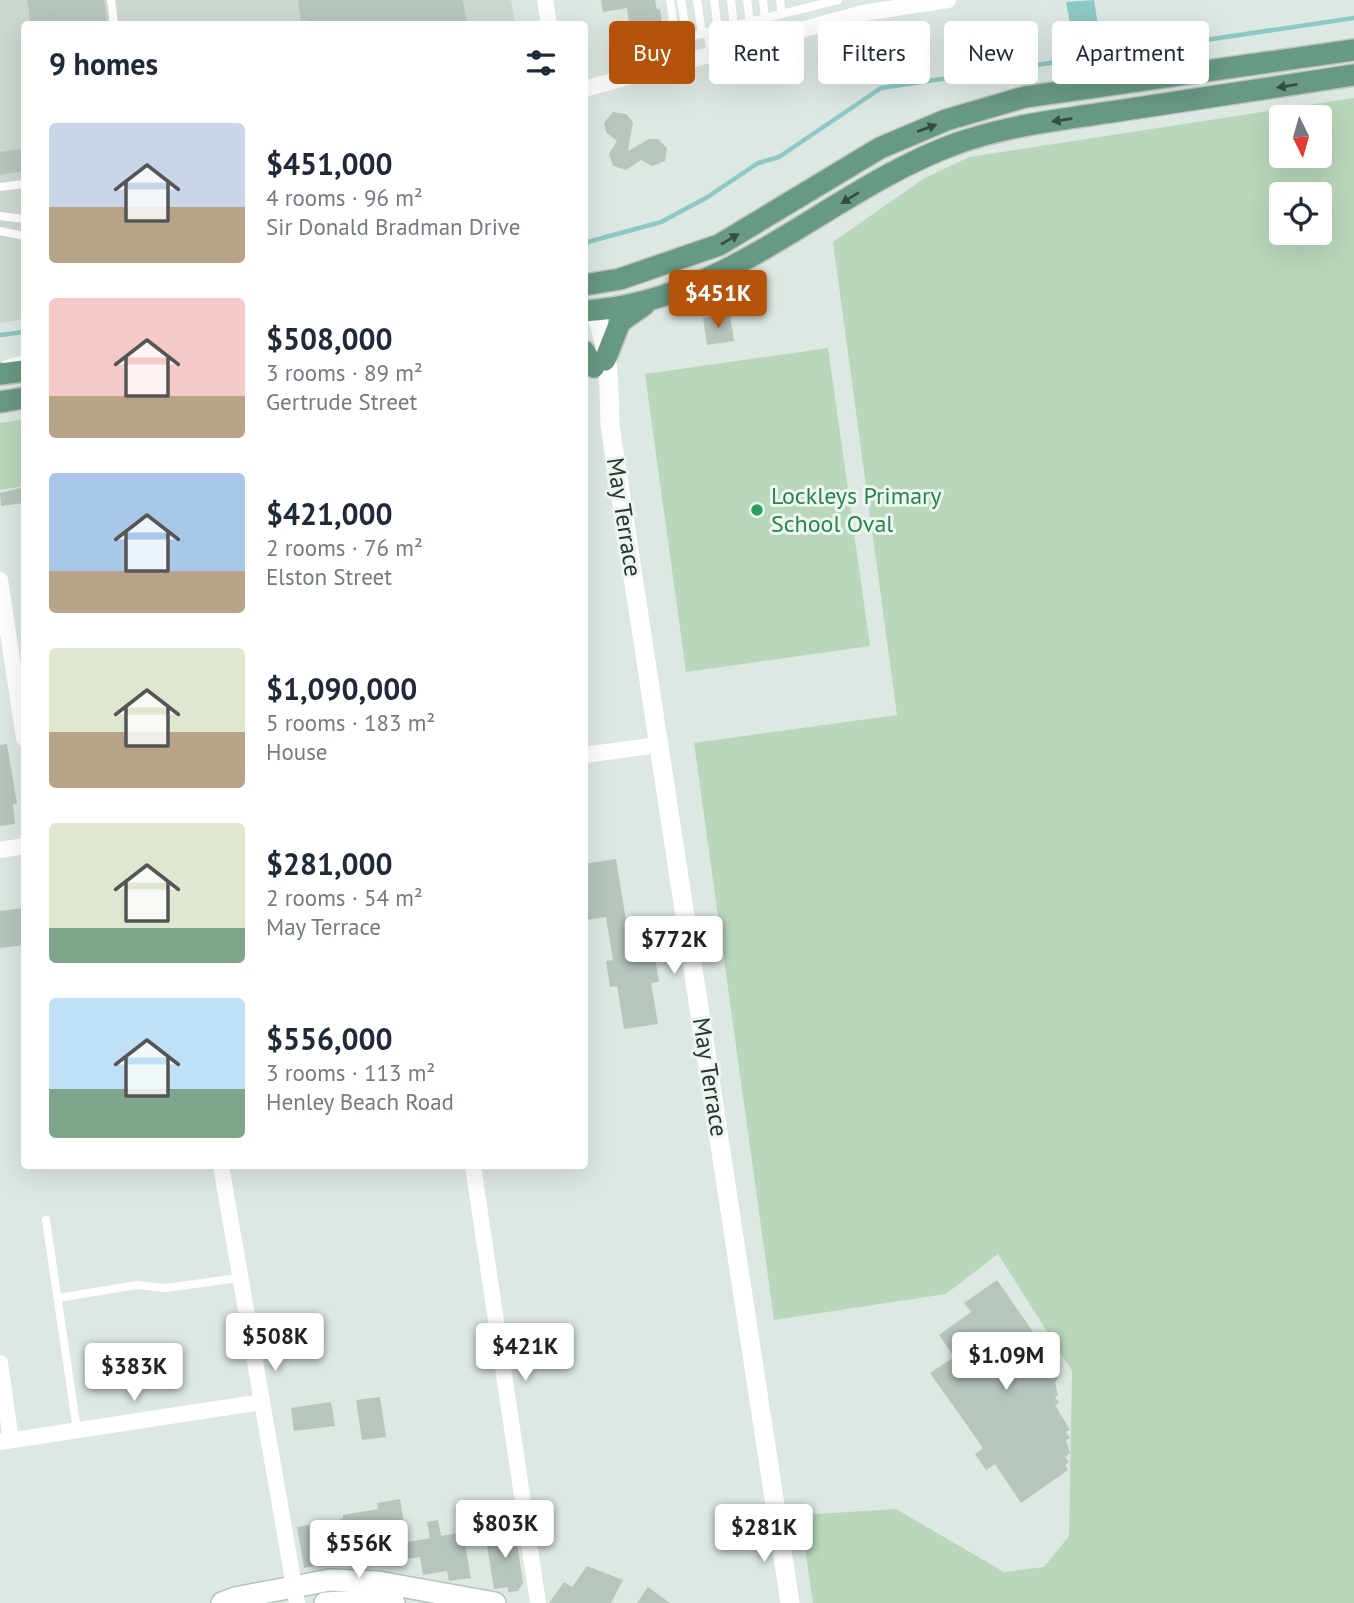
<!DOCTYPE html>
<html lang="en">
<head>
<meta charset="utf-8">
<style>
  :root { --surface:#fff; --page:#f2f2f3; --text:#1f2937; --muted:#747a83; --accent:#b45309 }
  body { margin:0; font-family:"PT Sans",sans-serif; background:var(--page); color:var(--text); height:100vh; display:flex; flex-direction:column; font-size:26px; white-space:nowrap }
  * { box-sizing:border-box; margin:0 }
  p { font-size:23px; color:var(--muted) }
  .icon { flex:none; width:38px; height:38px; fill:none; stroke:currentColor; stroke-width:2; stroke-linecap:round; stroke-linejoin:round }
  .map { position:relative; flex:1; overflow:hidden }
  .side { position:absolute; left:21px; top:21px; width:567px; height:1148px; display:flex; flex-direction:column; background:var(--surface); border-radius:7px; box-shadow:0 7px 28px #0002 }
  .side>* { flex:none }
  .hud { position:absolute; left:609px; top:21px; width:639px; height:63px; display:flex; gap:14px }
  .needle { width:46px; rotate:175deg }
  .buttons { position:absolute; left:1269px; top:105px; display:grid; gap:14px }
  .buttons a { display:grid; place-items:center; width:63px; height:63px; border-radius:7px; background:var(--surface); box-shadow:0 7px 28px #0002; font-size:35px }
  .price { position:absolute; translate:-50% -60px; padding:0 16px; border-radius:7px; background:#fff; color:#222; font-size:23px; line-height:46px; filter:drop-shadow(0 2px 4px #0008) }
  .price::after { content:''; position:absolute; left:50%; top:42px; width:21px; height:16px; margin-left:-10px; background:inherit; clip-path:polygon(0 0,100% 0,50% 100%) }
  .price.on { background:var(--accent); color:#fff }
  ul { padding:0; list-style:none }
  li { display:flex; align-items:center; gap:21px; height:175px; padding:0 28px }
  li span { display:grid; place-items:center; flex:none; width:196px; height:140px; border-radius:7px; color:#555 }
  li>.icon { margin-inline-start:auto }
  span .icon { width:84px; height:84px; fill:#fffc; stroke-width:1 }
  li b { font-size:30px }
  h2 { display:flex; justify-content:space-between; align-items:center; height:84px; padding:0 28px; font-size:30px }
  .pill { padding:0 24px; border-radius:7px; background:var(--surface); box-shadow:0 7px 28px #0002; font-size:24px; line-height:63px }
  .pill.on { background:var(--accent); color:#fff }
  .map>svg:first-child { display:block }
  .built { fill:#cdd8d1 }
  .green { fill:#b9d7bb; fill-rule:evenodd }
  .water { fill:#8cc8c5 }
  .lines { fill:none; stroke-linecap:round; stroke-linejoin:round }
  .stream { stroke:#8cc8c5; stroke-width:4.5 }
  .building { fill:#b7c5bd }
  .secondary-casing { stroke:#b3c6bb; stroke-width:24 }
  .primary-casing { stroke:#bdc3c0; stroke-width:24 }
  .service { stroke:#fff; stroke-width:8 }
  .minor { stroke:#fff; stroke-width:16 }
  .tertiary { stroke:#fff; stroke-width:19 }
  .secondary { stroke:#fff; stroke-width:21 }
  .primary { stroke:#689982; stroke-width:21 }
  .oneway { fill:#344f42 }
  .leisure-dot { fill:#2e9e5b; stroke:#eef5f0; stroke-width:2.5 }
  .labels { text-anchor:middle; stroke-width:6; stroke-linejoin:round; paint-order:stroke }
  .leisure-label { font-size:24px; fill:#27864d; stroke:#eef5f0; text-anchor:start }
  .street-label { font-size:24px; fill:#22362c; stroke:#eef5f0 }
</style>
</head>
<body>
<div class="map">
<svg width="1354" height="1603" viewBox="0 0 1354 1603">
  <rect width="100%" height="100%" fill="#dee8e2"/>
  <!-- built -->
  <polygon class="built" points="0,0 511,0 515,24 24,24 24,319 0,323"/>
  <!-- green -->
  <g class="green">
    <path d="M1354,98V1603H813L800,1515L896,1509L1004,1572L1044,1567L1069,1536L1072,1371L998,1254L946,1294L774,1320L694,743L897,715L833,242L923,179L969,157ZM1320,117V156H1281V117ZM1320,194V233H1281V194Z"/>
    <polygon points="828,348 870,646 686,672 645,374"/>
    <polygon points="21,420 24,486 0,490 0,423"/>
  </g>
  <!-- water -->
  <polygon class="water" points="1094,0 1098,25 1071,29 1066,2"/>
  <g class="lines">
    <!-- stream -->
    <g class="stream">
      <polyline points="584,243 661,222 706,198 758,163 779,157 881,88 1354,18"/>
      <polyline points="0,335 24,332"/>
    </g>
  </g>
  <!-- building -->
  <g class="building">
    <polygon points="27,0 104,0 107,24 31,24"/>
    <polygon points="298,0 463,0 467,24 308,24 307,20 301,21"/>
    <polygon points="601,0 655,0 657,10 660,9 665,46 633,51 627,8 603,12"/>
    <polygon points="613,112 626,114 633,122 628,151 649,139 658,139 667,148 665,161 652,166 641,160 626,170 613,166 609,154 617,141 606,132 604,123"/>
    <polygon points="24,149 24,171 0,175 0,152"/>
    <polygon points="730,314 734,341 707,345 703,318"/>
    <polygon points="24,487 24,503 1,506 0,493"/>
    <polygon points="7,744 17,804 13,804 15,824 0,826 0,745"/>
    <polygon points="616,859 626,920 641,918 646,952 654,951 659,982 651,983 658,1024 624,1029 617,986 610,987 606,961 613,960 606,917 586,920 584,912 584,864"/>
    <polygon points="24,908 24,945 0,948 0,911"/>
    <polygon points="997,1280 1056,1365 1051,1368 1058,1379 1055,1382 1058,1395 1055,1397 1059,1403 1055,1405 1070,1430 1066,1432 1070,1438 1066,1440 1070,1453 1065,1457 1069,1462 1065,1465 1068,1470 1021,1503 995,1464 986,1470 975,1454 983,1448 930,1373 954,1357 939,1335 971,1312 964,1303"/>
    <polygon points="380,1397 386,1437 362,1440 356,1400"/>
    <polygon points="331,1402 335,1426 294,1431 291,1408"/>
    <polygon points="400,1499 407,1542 430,1538 427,1522 438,1520 441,1536 463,1532 471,1578 449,1581 447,1571 423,1575 420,1557 388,1562 386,1545 334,1554 336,1562 304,1568 297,1527 343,1519 343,1515 378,1509 377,1503"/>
    <polygon points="515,1529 523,1583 518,1591 508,1592 508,1587 494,1589 485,1533"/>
    <polygon points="587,1566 623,1580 611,1603 549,1603 564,1582 572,1587"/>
    <polygon points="648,1587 670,1603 637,1603"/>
  </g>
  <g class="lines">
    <defs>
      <g id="secondary">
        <polyline points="222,1603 235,1598 330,1580 378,1582 495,1603"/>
        <polyline points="325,1603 378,1600 394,1603"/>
      </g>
      <g id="primary">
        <polyline points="584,285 620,279 719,245 880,148 946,120 1025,97 1354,50"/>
        <path d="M584,311C728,303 830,189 958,143C1009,125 1065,119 1118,111C1197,99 1275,87 1354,75"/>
        <polyline points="584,351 594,367"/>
        <polyline points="605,360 620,322 644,305"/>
        <polyline points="0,374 24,371"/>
        <polyline points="0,402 24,398"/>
      </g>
    </defs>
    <!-- secondary casing -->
    <use href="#secondary" class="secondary-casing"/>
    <!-- primary casing -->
    <use href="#primary" class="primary-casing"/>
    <!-- service -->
    <g class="service">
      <polyline points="111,0 114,24"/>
      <polyline points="670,0 676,40 838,0"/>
      <polyline points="681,0 687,38"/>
      <polyline points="697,0 702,34"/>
      <polyline points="714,0 718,30"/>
      <polyline points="731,0 734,26"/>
      <polyline points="747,0 750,22"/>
      <polyline points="763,0 765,18"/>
      <polyline points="780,0 782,14"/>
      <polyline points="707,32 712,56"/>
      <polyline points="0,187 24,184"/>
      <polyline points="0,216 24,219"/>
      <polyline points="0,231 24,236"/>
      <polyline points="6,364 24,359"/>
      <polyline points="46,1220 77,1430"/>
      <polyline points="58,1298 137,1285 165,1288 239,1278"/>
    </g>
    <!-- minor -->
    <g class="minor">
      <polyline points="545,0 549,24"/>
      <polyline points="584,89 863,13 948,0"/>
      <polyline points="0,580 24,738"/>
      <polyline points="584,755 658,745"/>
      <polyline points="0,850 24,846"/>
      <polyline points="221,1166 297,1603"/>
      <polyline points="473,1166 538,1603"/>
      <polyline points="0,1363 11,1440"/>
      <polyline points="0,1442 262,1402"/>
    </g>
    <!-- tertiary -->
    <path class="tertiary" d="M593,311C610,340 609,393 610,426L790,1603"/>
    <!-- secondary -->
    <use href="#secondary" class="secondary"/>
    <!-- primary -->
    <use href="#primary" class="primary"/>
  </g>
  <!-- one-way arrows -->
  <defs><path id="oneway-solid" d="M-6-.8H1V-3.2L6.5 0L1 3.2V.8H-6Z" transform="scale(1.75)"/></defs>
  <g class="oneway">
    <use href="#oneway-solid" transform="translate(1287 86) rotate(171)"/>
    <use href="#oneway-solid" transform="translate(1062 120) rotate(171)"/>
    <use href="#oneway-solid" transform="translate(927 128) rotate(-21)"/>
    <use href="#oneway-solid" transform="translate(850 198) rotate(148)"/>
    <use href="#oneway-solid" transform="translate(730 239) rotate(-31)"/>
  </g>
  <!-- markers -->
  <circle class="leisure-dot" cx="757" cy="510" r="7"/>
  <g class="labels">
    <!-- leisure labels -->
    <g class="leisure-label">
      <text x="771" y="504">Lockleys Primary<tspan x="771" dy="28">School Oval</tspan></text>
    </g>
    <!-- street labels -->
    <g class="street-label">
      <text transform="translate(624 517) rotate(81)" y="8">May Terrace</text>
      <text transform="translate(710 1077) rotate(81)" y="8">May Terrace</text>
    </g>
  </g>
</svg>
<div class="buttons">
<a><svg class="needle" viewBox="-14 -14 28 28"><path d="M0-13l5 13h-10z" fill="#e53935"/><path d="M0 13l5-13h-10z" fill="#747a83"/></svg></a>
<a><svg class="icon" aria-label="locate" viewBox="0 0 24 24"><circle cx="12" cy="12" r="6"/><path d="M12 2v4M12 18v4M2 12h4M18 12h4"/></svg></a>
</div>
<b class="price on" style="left:718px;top:330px">$451K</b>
<b class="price" style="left:674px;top:976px">$772K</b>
<b class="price" style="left:275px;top:1373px">$508K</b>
<b class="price" style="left:525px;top:1383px">$421K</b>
<b class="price" style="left:1006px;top:1392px">$1.09M</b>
<b class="price" style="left:134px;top:1403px">$383K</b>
<b class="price" style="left:505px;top:1560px">$803K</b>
<b class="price" style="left:764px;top:1564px">$281K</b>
<b class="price" style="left:359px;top:1580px">$556K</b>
<div class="hud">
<a class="pill on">Buy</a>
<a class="pill">Rent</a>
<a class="pill">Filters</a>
<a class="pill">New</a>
<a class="pill">Apartment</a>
</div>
<section class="side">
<h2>9 homes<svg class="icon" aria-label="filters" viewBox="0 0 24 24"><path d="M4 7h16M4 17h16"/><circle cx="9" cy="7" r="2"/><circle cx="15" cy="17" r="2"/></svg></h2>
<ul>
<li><span style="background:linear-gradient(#c9d6e8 60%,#b9a48a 0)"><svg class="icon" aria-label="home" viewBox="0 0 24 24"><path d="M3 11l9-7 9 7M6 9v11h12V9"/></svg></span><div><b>$451,000</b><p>4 rooms · 96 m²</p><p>Sir Donald Bradman Drive</p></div></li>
<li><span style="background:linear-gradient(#f6c9c9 70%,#b9a48a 0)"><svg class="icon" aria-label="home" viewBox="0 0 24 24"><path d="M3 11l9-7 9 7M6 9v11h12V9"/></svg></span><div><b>$508,000</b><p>3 rooms · 89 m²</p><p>Gertrude Street</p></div></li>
<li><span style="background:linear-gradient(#a9c7e8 70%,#b9a48a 0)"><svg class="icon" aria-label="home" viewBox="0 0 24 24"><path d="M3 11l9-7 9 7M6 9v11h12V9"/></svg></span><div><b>$421,000</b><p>2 rooms · 76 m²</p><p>Elston Street</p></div></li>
<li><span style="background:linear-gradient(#dfe7d0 60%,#b9a48a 0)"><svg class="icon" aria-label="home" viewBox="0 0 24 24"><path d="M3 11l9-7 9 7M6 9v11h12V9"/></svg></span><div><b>$1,090,000</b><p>5 rooms · 183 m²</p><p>House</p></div></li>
<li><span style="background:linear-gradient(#dfe7d0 75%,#7fa58c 0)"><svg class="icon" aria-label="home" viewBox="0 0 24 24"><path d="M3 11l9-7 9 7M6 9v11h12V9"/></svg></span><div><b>$281,000</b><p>2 rooms · 54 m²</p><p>May Terrace</p></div></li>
<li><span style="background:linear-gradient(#bfe0f5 65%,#7fa58c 0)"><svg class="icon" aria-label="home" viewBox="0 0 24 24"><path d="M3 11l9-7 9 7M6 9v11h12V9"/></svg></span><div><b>$556,000</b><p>3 rooms · 113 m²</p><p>Henley Beach Road</p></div></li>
</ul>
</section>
</div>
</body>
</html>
